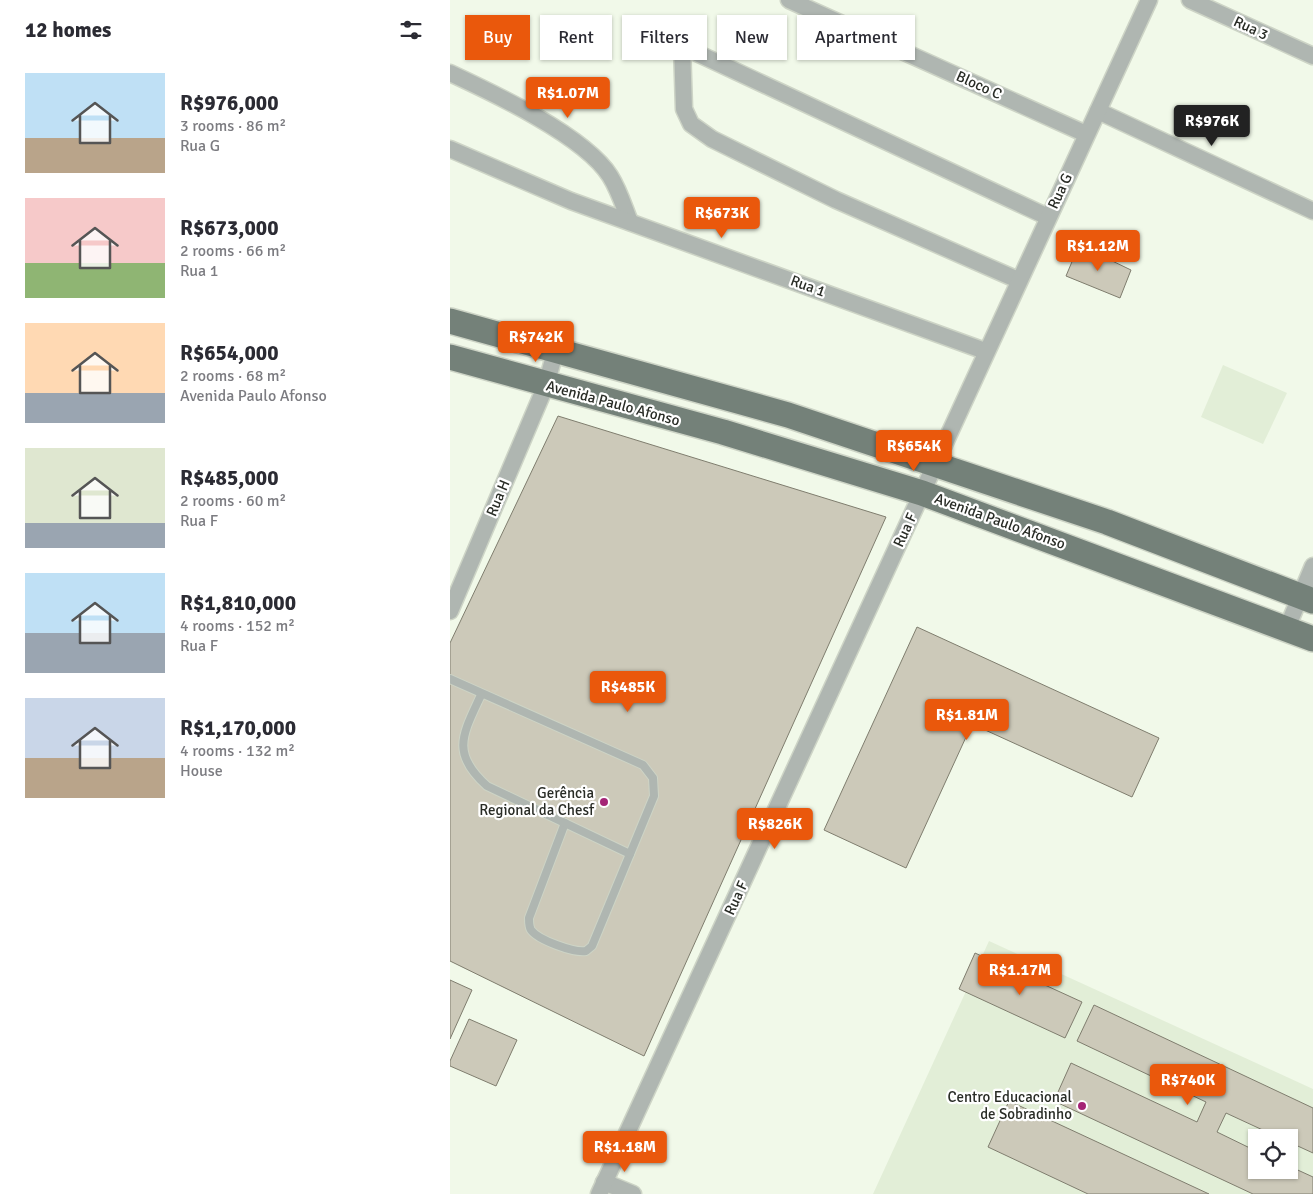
<!DOCTYPE html>
<html lang="en">
<head>
<meta charset="utf-8">
<style>
  :root { --surface:#fff; --page:#f2f2f3; --text:#2b2b33; --muted:#7c7c81; --accent:#ea580c }
  body { margin:0; font-family:Signika,sans-serif; background:var(--page); color:var(--text); height:100vh; display:flex; flex-direction:column; font-size:19px; white-space:nowrap }
  * { box-sizing:border-box; margin:0 }
  p { font-size:16px; color:var(--muted) }
  .icon { flex:none; width:28px; height:28px; fill:none; stroke:currentColor; stroke-width:2; stroke-linecap:round; stroke-linejoin:round }
  .map { position:relative; flex:1; overflow:hidden }
  .sheet { display:flex; flex-direction:column; background:var(--surface); width:450px }
  .sheet>* { flex:none }
  .top-card { position:absolute; left:15px; top:15px; width:475px; height:45px; display:flex; gap:10px }
  .controls { position:absolute; left:798px; top:1129px; display:grid; gap:10px }
  .controls a { display:grid; place-items:center; width:50px; height:50px; border-radius:0px; background:var(--surface); box-shadow:0 1px 4px #0004; font-size:25px }
  .price { position:absolute; translate:-50% -42px; padding:0 11px; border-radius:5px; background:var(--accent); color:#fff; font-size:16px; line-height:32px; filter:drop-shadow(0 1px 2px #0008) }
  .price::after { content:''; position:absolute; left:50%; top:30px; width:15px; height:11px; margin-left:-8px; background:inherit; clip-path:polygon(0 0,100% 0,50% 100%) }
  .price.active { background:#222; color:#fff }
  ul { padding:0; list-style:none }
  li { display:flex; align-items:center; gap:15px; height:125px; padding:0 25px }
  li span { display:grid; place-items:center; flex:none; width:140px; height:100px; border-radius:0px; color:#555 }
  li>.icon { margin-inline-start:auto }
  span .icon { width:60px; height:60px; fill:#fffc; stroke-width:1 }
  li b { font-size:21px }
  h2 { display:flex; justify-content:space-between; align-items:center; height:60px; padding:0 25px; font-size:21px }
  .tag { padding:0 18px; border-radius:0px; background:var(--surface); box-shadow:0 1px 4px #0004; font-size:18px; line-height:45px }
  .tag.active { background:var(--accent); color:#fff }
  main { display:flex; flex:1; min-height:0 }
  .map>svg:first-child { display:block }
  .built { fill:#e2eed7; fill-rule:evenodd }
  .building { fill:#ccc9b9; stroke:#7f7d6e }
  .lines { fill:none; stroke-linecap:round; stroke-linejoin:round }
  .lane-casing { stroke:#cdd4c6; stroke-width:10 }
  .street-casing { stroke:#cdd4c6; stroke-width:19 }
  .primary-casing { stroke:#cdd4c6; stroke-width:28 }
  .lane { stroke:#afb6b1; stroke-width:8 }
  .street { stroke:#afb6b1; stroke-width:16 }
  .primary { stroke:#748179; stroke-width:25 }
  .poi-dot { fill:#a42475; stroke:#fff; stroke-width:2 }
  .labels { text-anchor:middle; stroke-width:4.5; stroke-linejoin:round; paint-order:stroke }
  .street-label { font-size:15px; fill:#292c26; stroke:#fff }
  .poi-label { font-size:15px; fill:#292c26; stroke:#fff; text-anchor:end }
</style>
</head>
<body>
<main>
<section class="sheet">
<h2>12 homes<svg class="icon" aria-label="filters" viewBox="0 0 24 24"><path d="M4 7h16M4 17h16"/><circle cx="9" cy="7" r="2"/><circle cx="15" cy="17" r="2"/></svg></h2>
<ul>
<li><span style="background:linear-gradient(#bfe0f5 65%,#b9a48a 0)"><svg class="icon" aria-label="home" viewBox="0 0 24 24"><path d="M3 11l9-7 9 7M6 9v11h12V9"/></svg></span><div><b>R$976,000</b><p>3 rooms · 86 m²</p><p>Rua G</p></div></li>
<li><span style="background:linear-gradient(#f6c9c9 65%,#8fb573 0)"><svg class="icon" aria-label="home" viewBox="0 0 24 24"><path d="M3 11l9-7 9 7M6 9v11h12V9"/></svg></span><div><b>R$673,000</b><p>2 rooms · 66 m²</p><p>Rua 1</p></div></li>
<li><span style="background:linear-gradient(#ffd9b3 70%,#9aa5b1 0)"><svg class="icon" aria-label="home" viewBox="0 0 24 24"><path d="M3 11l9-7 9 7M6 9v11h12V9"/></svg></span><div><b>R$654,000</b><p>2 rooms · 68 m²</p><p>Avenida Paulo Afonso</p></div></li>
<li><span style="background:linear-gradient(#dfe7d0 75%,#9aa5b1 0)"><svg class="icon" aria-label="home" viewBox="0 0 24 24"><path d="M3 11l9-7 9 7M6 9v11h12V9"/></svg></span><div><b>R$485,000</b><p>2 rooms · 60 m²</p><p>Rua F</p></div></li>
<li><span style="background:linear-gradient(#bfe0f5 60%,#9aa5b1 0)"><svg class="icon" aria-label="home" viewBox="0 0 24 24"><path d="M3 11l9-7 9 7M6 9v11h12V9"/></svg></span><div><b>R$1,810,000</b><p>4 rooms · 152 m²</p><p>Rua F</p></div></li>
<li><span style="background:linear-gradient(#c9d6e8 60%,#b9a48a 0)"><svg class="icon" aria-label="home" viewBox="0 0 24 24"><path d="M3 11l9-7 9 7M6 9v11h12V9"/></svg></span><div><b>R$1,170,000</b><p>4 rooms · 132 m²</p><p>House</p></div></li>
</ul>
</section>
<div class="map">
<svg width="863" height="1194" viewBox="0 0 863 1194">
  <rect width="100%" height="100%" fill="#f1f9e9"/>
  <!-- built -->
  <g class="built">
    <polygon points="773,365 837,393 813,444 751,417"/>
    <path d="M539,941L863,1089V1194H423ZM806,1138H839V1170H806Z"/>
  </g>
  <!-- building -->
  <g class="building">
    <polygon points="629,245 681,270 670,298 616,276"/>
    <polygon points="108,416 436,517 194,1056 0,961 0,643"/>
    <polygon points="467,627 709,738 682,797 522,724 456,868 374,830"/>
    <polygon points="525,953 632,1002 615,1038 509,989"/>
    <polygon points="0,980 22,990 0,1039"/>
    <polygon points="644,1005 863,1108 863,1153 839,1142 839,1138 830,1138 776,1113 767,1132 806,1151 806,1170 839,1170 839,1166 863,1177 863,1194 803,1194 604,1101 621,1063 747,1122 756,1102 627,1041"/>
    <polygon points="19,1019 67,1040 46,1086 0,1066 0,1061"/>
    <polygon points="559,1101 759,1194 638,1194 538,1147"/>
  </g>
  <g class="lines">
    <defs>
      <g id="lane">
        <path d="M0,679L193,765L203,778L204,796L142,946L136,951C124,953 88,940 81,930C79,927 79,922 79,918L115,823"/>
        <path d="M31,695C13,734 0,753 37,786L180,854"/>
      </g>
      <g id="street">
        <polyline points="339,0 636,134"/>
        <polyline points="740,0 863,56"/>
        <polyline points="206,34 598,217"/>
        <polyline points="232,46 234,109 241,124 262,139 386,200 568,280"/>
        <path d="M0,73C43,93 135,136 160,176C169,190 174,207 180,222"/>
        <polyline points="648,111 863,211"/>
        <polyline points="0,149 121,201 535,351"/>
        <polyline points="0,611 96,385 106,349"/>
        <polyline points="837,628 863,566"/>
        <polyline points="154,1182 183,1194"/>
        <polyline points="149,1194 699,0"/>
      </g>
      <g id="primary">
        <polyline points="0,321 338,415 657,522 863,601"/>
        <polyline points="0,357 273,432 472,493 863,639"/>
      </g>
    </defs>
    <!-- lane casing -->
    <use href="#lane" class="lane-casing"/>
    <!-- street casing -->
    <use href="#street" class="street-casing"/>
    <!-- primary casing -->
    <use href="#primary" class="primary-casing"/>
    <!-- lane -->
    <use href="#lane" class="lane"/>
    <!-- street -->
    <use href="#street" class="street"/>
    <!-- primary -->
    <use href="#primary" class="primary"/>
  </g>
  <!-- markers -->
  <g class="poi-dot">
    <circle cx="154" cy="802" r="5"/>
    <circle cx="632" cy="1106" r="5"/>
  </g>
  <g class="labels">
    <!-- street labels -->
    <g class="street-label">
      <text transform="translate(801 28) rotate(25)" y="5">Rua 3</text>
      <text transform="translate(529 85) rotate(24)" y="5">Bloco C</text>
      <text transform="translate(610 191) rotate(-65)" y="5">Rua G</text>
      <text transform="translate(358 286) rotate(20)" y="5">Rua 1</text>
      <text transform="translate(163 403) rotate(15)" y="5">Avenida Paulo Afonso</text>
      <text transform="translate(48 498) rotate(-67)" y="5">Rua H</text>
      <text transform="translate(550 521) rotate(20)" y="5">Avenida Paulo Afonso</text>
      <text transform="translate(455 530) rotate(-65)" y="5">Rua F</text>
      <text transform="translate(286 898) rotate(-65)" y="5">Rua F</text>
    </g>
    <!-- poi labels -->
    <g class="poi-label">
      <text x="144" y="798">Gerência<tspan x="144" dy="17">Regional da Chesf</tspan></text>
      <text x="622" y="1102">Centro Educacional<tspan x="622" dy="17">de Sobradinho</tspan></text>
    </g>
  </g>
</svg>
<div class="controls">
<a><svg class="icon" aria-label="locate" viewBox="0 0 24 24"><circle cx="12" cy="12" r="6"/><path d="M12 2v4M12 18v4M2 12h4M18 12h4"/></svg></a>
</div>
<b class="price" style="left:118px;top:119px">R$1.07M</b>
<b class="price active" style="left:762px;top:147px">R$976K</b>
<b class="price" style="left:272px;top:239px">R$673K</b>
<b class="price" style="left:648px;top:272px">R$1.12M</b>
<b class="price" style="left:86px;top:363px">R$742K</b>
<b class="price" style="left:464px;top:472px">R$654K</b>
<b class="price" style="left:178px;top:713px">R$485K</b>
<b class="price" style="left:517px;top:741px">R$1.81M</b>
<b class="price" style="left:325px;top:850px">R$826K</b>
<b class="price" style="left:570px;top:996px">R$1.17M</b>
<b class="price" style="left:738px;top:1106px">R$740K</b>
<b class="price" style="left:175px;top:1173px">R$1.18M</b>
<div class="top-card">
<a class="tag active">Buy</a>
<a class="tag">Rent</a>
<a class="tag">Filters</a>
<a class="tag">New</a>
<a class="tag">Apartment</a>
</div>
</div>
</main>
</body>
</html>
